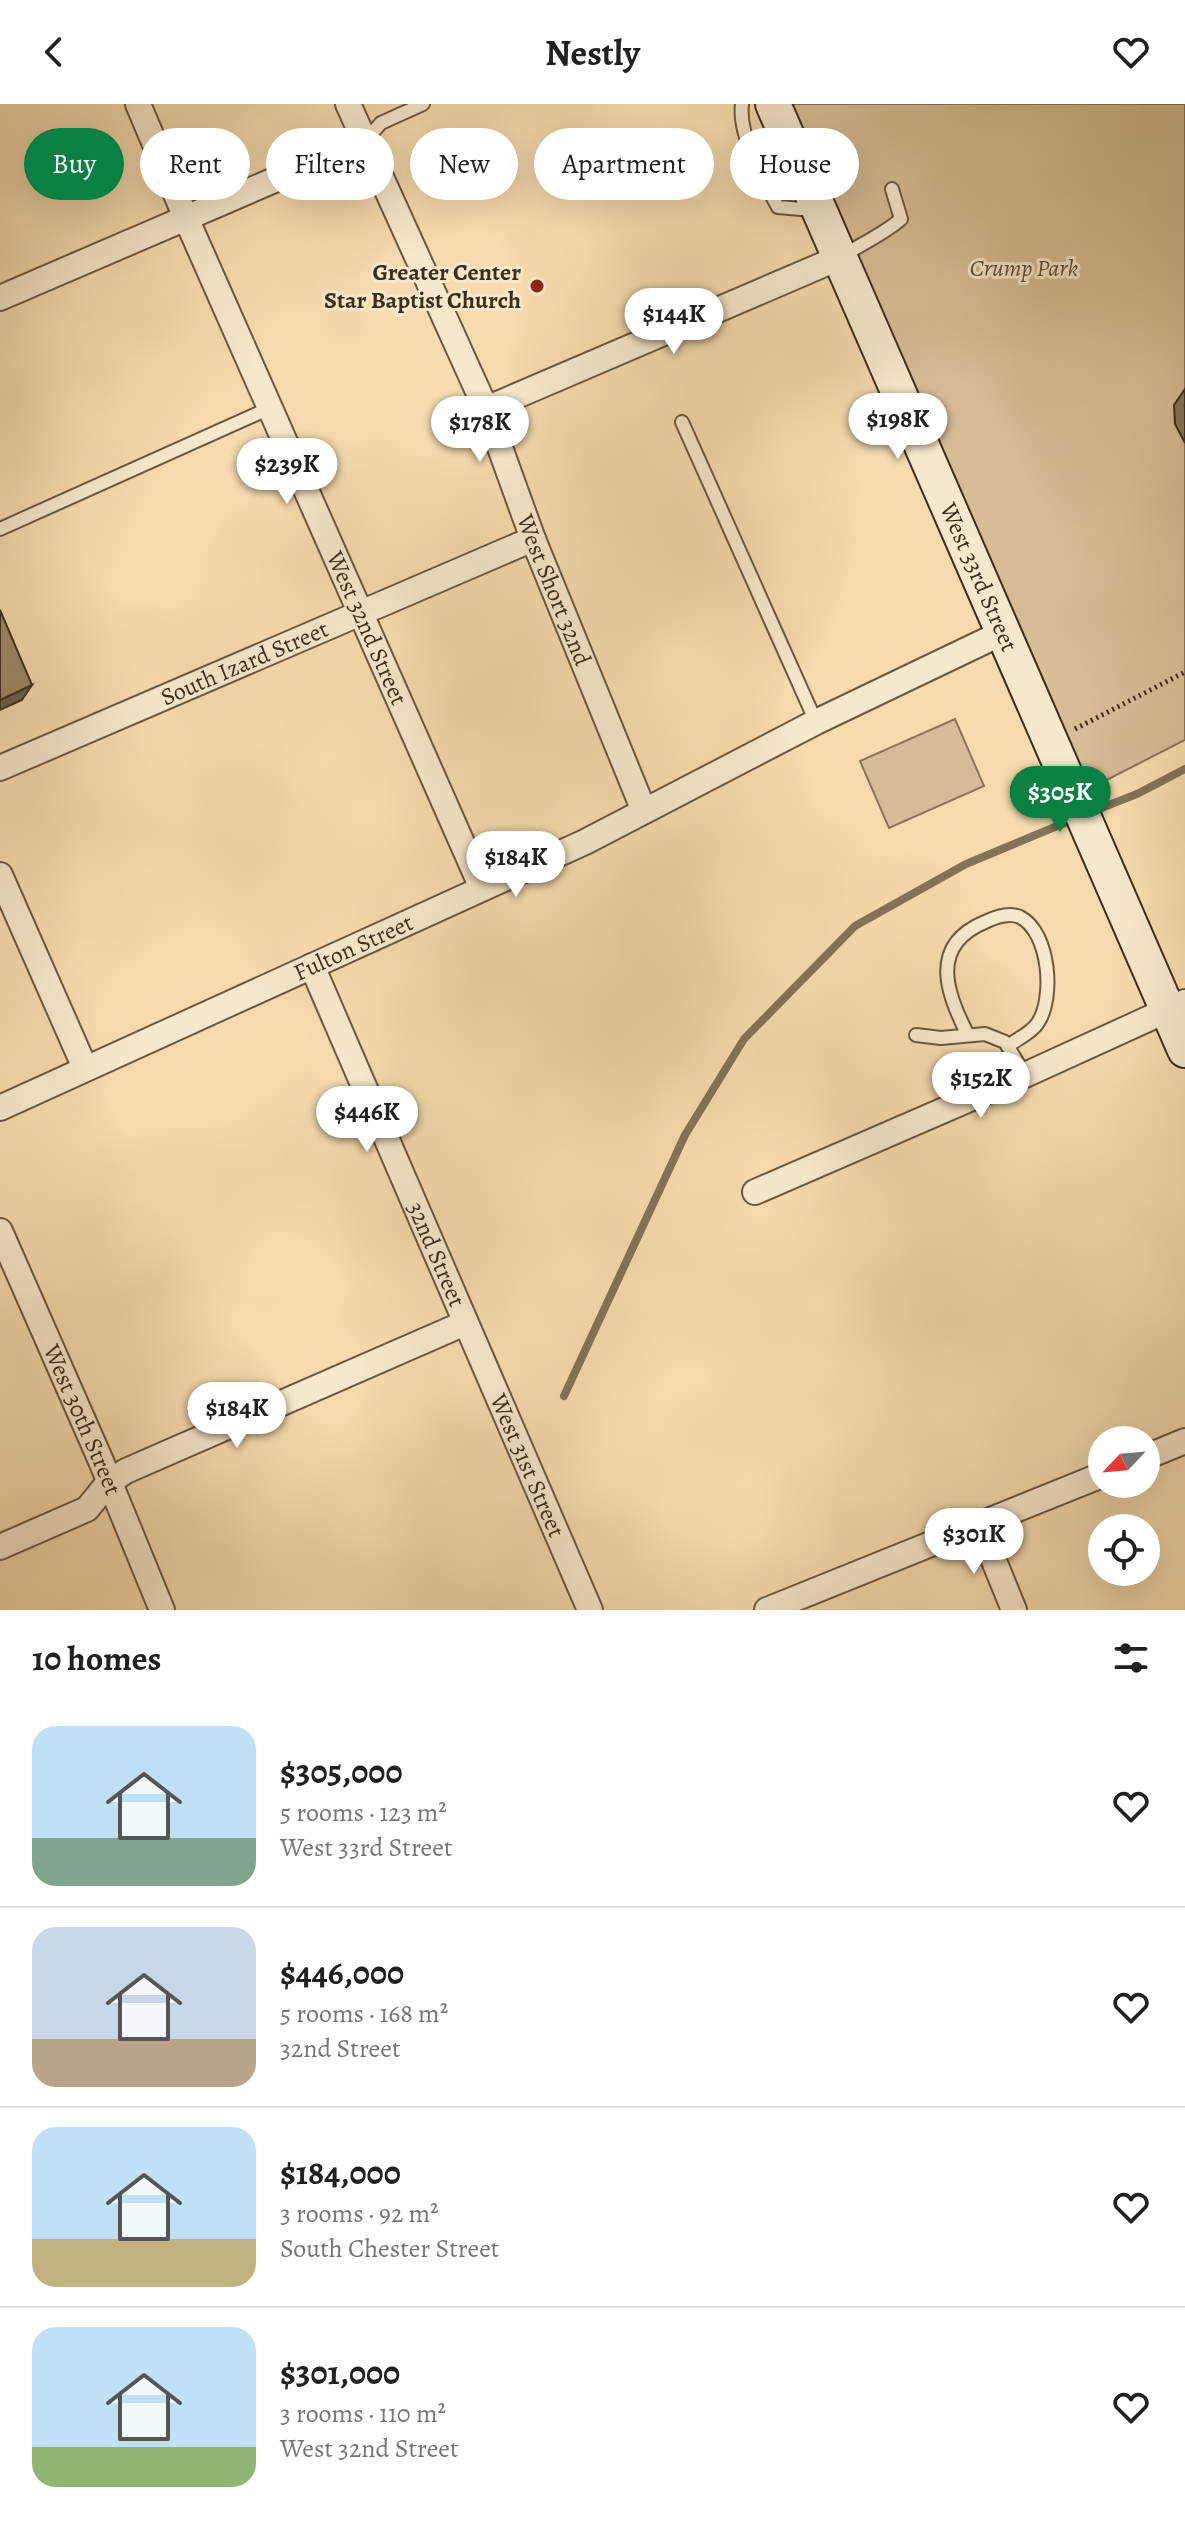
<!DOCTYPE html>
<html lang="en">
<head>
<meta charset="utf-8">
<style>
  :root { --surface:#fff; --page:#f2f2f2; --text:#202124; --muted:#757577; --line:#e0e0e0; --accent:#0b8043 }
  body { margin:0; font-family:Alegreya,serif; background:var(--page); color:var(--text); height:100vh; display:flex; flex-direction:column; font-size:30px; white-space:nowrap }
  * { box-sizing:border-box; margin:0 }
  p { font-size:26px; color:var(--muted) }
  .icon { flex:none; width:44px; height:44px; fill:none; stroke:currentColor; stroke-width:2; stroke-linecap:round; stroke-linejoin:round }
  .map { position:relative; height:1506px; overflow:hidden }
  .details { display:flex; flex-direction:column; background:var(--surface); flex:1 }
  .details>* { flex:none }
  .banner { position:absolute; left:24px; top:24px; width:1138px; height:72px; display:flex; gap:16px }
  .needle { width:52px; rotate:244deg }
  .tools { position:absolute; left:1088px; top:1322px; display:grid; gap:16px }
  .tools a { display:grid; place-items:center; width:72px; height:72px; border-radius:50%; background:var(--surface); box-shadow:0 8px 32px #0002; font-size:40px }
  .price { position:absolute; translate:-50% -68px; padding:0 18px; border-radius:28px; background:#fff; color:#222; font-size:26px; line-height:52px; filter:drop-shadow(0 2px 4px #0008) }
  .price::after { content:''; position:absolute; left:50%; top:48px; width:24px; height:18px; margin-left:-12px; background:inherit; clip-path:polygon(0 0,100% 0,50% 100%) }
  .price.selected { background:var(--accent); color:#fff }
  ul { padding:0; list-style:none }
  li { display:flex; align-items:center; gap:24px; height:200px; padding:0 32px }
  li+li { border-top:2px solid var(--line) }
  li span { display:grid; place-items:center; flex:none; width:224px; height:160px; border-radius:24px; color:#555 }
  li>.icon { margin-inline-start:auto }
  span .icon { width:96px; height:96px; fill:#fffc; stroke-width:1 }
  li b { font-size:34px }
  h2 { display:flex; justify-content:space-between; align-items:center; height:96px; padding:0 32px; font-size:34px }
  .pill { padding:0 28px; border-radius:36px; background:var(--surface); box-shadow:0 8px 32px #0002; font-size:28px; line-height:72px }
  .pill.selected { background:var(--accent); color:#fff }
  header { display:flex; justify-content:space-between; align-items:center; height:104px; padding:0 32px; background:var(--surface); font-size:36px; font-weight:700 }
  .map>svg:first-child { display:block }
  .green { fill:#d6bd96; stroke:#8a7559; stroke-width:2 }
  .lines { fill:none; stroke-linecap:round; stroke-linejoin:round }
  .stream { stroke:#867256; stroke-width:8 }
  .lane-casing { stroke:#6b5841; stroke-width:16 }
  .street-casing { stroke:#6b5841; stroke-width:28 }
  .secondary-casing { stroke:#3d2d1c; stroke-width:38 }
  .path { stroke:#3d2d1c; stroke-width:5; stroke-dasharray:2 4; stroke-linecap:butt }
  .lane { stroke:#f8e8cb; stroke-width:12 }
  .street { stroke:#f8e8cb; stroke-width:24 }
  .secondary { stroke:#f8e8cb; stroke-width:34 }
  .wall { fill:#877459; stroke:#3d2d1c; stroke-width:2 }
  .shaded-wall { fill:#6e5e49; stroke:#3d2d1c; stroke-width:2 }
  .building { fill:#9d8768; stroke:#3d2d1c; stroke-width:2 }
  .poi-dot { fill:#8f2418; stroke:#f8e8cb; stroke-width:3 }
  .labels { text-anchor:middle; stroke-width:6; stroke-linejoin:round; paint-order:stroke }
  .park-label { font-size:24px; font-style:italic; fill:#5c4a34; stroke:#f8e8cb }
  .poi-label { font-size:24px; font-weight:bold; fill:#3d2d1c; stroke:#f8e8cb; text-anchor:end }
  .street-label { font-size:24px; fill:#3d2d1c; stroke:#f8e8cb }
</style>
</head>
<body>
<header><svg class="icon" aria-label="back" viewBox="0 0 24 24"><path d="M15 5l-7 7 7 7"/></svg>Nestly<svg class="icon" aria-label="heart" viewBox="0 0 24 24"><path d="M12 20l-8-8c-3-5 5-10 8-4 3-6 11-1 8 4z"/></svg></header>
<div class="map">
<svg width="1185" height="1506" viewBox="0 0 1185 1506">
  <rect width="100%" height="100%" fill="#f5dbaf"/>
  <filter id="stains"><feTurbulence type="fractalNoise" baseFrequency=".0025" numOctaves="4"/><feColorMatrix values="0 0 0 0 .2 0 0 0 0 .09 0 0 0 0 .02 0 0 0 .5 -.17"/></filter>
  <radialGradient id="worn" r=".72"><stop offset=".6" stop-color="#630" stop-opacity="0"/><stop offset="1" stop-color="#630" stop-opacity=".3"/></radialGradient>
  <!-- green -->
  <g class="green">
    <polygon points="778,0 1185,0 1185,636 1075,692"/>
    <polygon points="955,615 984,682 889,724 860,657"/>
  </g>
  <g class="lines">
    <!-- stream -->
    <g class="stream">
      <polyline points="1091,708 1137,690 1185,665"/>
      <polyline points="564,1292 685,1031 744,935 855,822 966,760 1074,715"/>
    </g>
    <defs>
      <g id="lane">
        <path d="M742,0C738,31 763,76 778,103L813,106"/>
        <polyline points="365,37 381,19 423,0"/>
        <path d="M841,153C861,140 884,130 901,115L892,85"/>
        <polyline points="682,318 816,618"/>
        <polyline points="0,425 270,304"/>
        <polyline points="916,931 941,934 985,930 1005,938 1025,971"/>
        <path d="M968,931C946,889 929,841 985,818C995,813 1009,808 1020,813C1050,828 1055,896 1037,920C1031,929 1017,935 1008,942"/>
      </g>
      <g id="street">
        <path id="s1" d="M138,0L186,114L482,784"/>
        <path id="s2" d="M348,0L486,305L533,435L644,707"/>
        <polyline points="0,194 365,37"/>
        <polyline points="486,305 841,153"/>
        <path id="s3" d="M0,664L533,435"/>
        <polyline points="0,771 85,964"/>
        <path id="s4" d="M312,862L590,1506"/>
        <path id="s5" d="M0,1004L585,738L816,618L1004,528"/>
        <polyline points="755,1088 1025,971 1185,898"/>
        <path id="s6" d="M0,1127L101,1357L162,1506"/>
        <polyline points="1146,1353 1185,1337"/>
        <polyline points="979,1420 1014,1506"/>
        <polyline points="0,1443 87,1405 109,1378 126,1367 465,1219"/>
        <polyline points="767,1506 1102,1371"/>
      </g>
      <g id="secondary">
        <path id="s7" d="M773,0L1185,946"/>
      </g>
    </defs>
    <!-- lane casing -->
    <use href="#lane" class="lane-casing"/>
    <!-- street casing -->
    <use href="#street" class="street-casing"/>
    <!-- secondary casing -->
    <use href="#secondary" class="secondary-casing"/>
    <!-- path -->
    <polyline class="path" points="1075,625 1185,568"/>
    <!-- lane -->
    <use href="#lane" class="lane"/>
    <!-- street -->
    <use href="#street" class="street"/>
    <!-- secondary -->
    <use href="#secondary" class="secondary"/>
  </g>
  <!-- wall -->
  <polygon class="wall" points="1185,285 1185,339 1175,320 1174,301"/>
  <!-- shaded-wall -->
  <polygon class="shaded-wall" points="32,581 22,596 0,606 0,596"/>
  <!-- building -->
  <polygon class="building" points="0,506 32,581 0,596"/>
  <!-- markers -->
  <circle class="poi-dot" cx="537" cy="182" r="8"/>
  <g class="labels">
    <!-- park labels -->
    <g class="park-label">
      <text x="1024" y="172">Crump Park</text>
    </g>
    <!-- poi labels -->
    <g class="poi-label">
      <text x="521" y="176">Greater Center<tspan x="521" dy="28">Star Baptist Church</tspan></text>
    </g>
    <!-- street labels -->
    <g class="street-label">
      <text dy="8" stroke="none"><textPath href="#s7" startOffset="516">West 33rd Street</textPath></text>
      <text dy="8" stroke="none"><textPath href="#s2" startOffset="528">West Short 32nd</textPath></text>
      <text dy="8" stroke="none"><textPath href="#s1" startOffset="572">West 32nd Street</textPath></text>
      <text dy="8" stroke="none"><textPath href="#s3" startOffset="266">South Izard Street</textPath></text>
      <text dy="8" stroke="none"><textPath href="#s5" startOffset="388">Fulton Street</textPath></text>
      <text dy="8" stroke="none"><textPath href="#s4" startOffset="314">32nd Street</textPath></text>
      <text dy="8" stroke="none"><textPath href="#s6" startOffset="206">West 30th Street</textPath></text>
      <text dy="8" stroke="none"><textPath href="#s4" startOffset="544">West 31st Street</textPath></text>
    </g>
  </g>
  <rect width="100%" height="100%" filter="url(#stains)"/>
  <rect width="100%" height="100%" fill="url(#worn)"/>
</svg>
<div class="tools">
<a><svg class="needle" viewBox="-14 -14 28 28"><path d="M0-13l5 13h-10z" fill="#e53935"/><path d="M0 13l5-13h-10z" fill="#757577"/></svg></a>
<a><svg class="icon" aria-label="locate" viewBox="0 0 24 24"><circle cx="12" cy="12" r="6"/><path d="M12 2v4M12 18v4M2 12h4M18 12h4"/></svg></a>
</div>
<b class="price" style="left:674px;top:252px">$144K</b>
<b class="price" style="left:898px;top:357px">$198K</b>
<b class="price" style="left:480px;top:360px">$178K</b>
<b class="price" style="left:287px;top:402px">$239K</b>
<b class="price selected" style="left:1060px;top:730px">$305K</b>
<b class="price" style="left:516px;top:795px">$184K</b>
<b class="price" style="left:981px;top:1016px">$152K</b>
<b class="price" style="left:367px;top:1050px">$446K</b>
<b class="price" style="left:237px;top:1346px">$184K</b>
<b class="price" style="left:974px;top:1472px">$301K</b>
<div class="banner">
<a class="pill selected">Buy</a>
<a class="pill">Rent</a>
<a class="pill">Filters</a>
<a class="pill">New</a>
<a class="pill">Apartment</a>
<a class="pill">House</a>
</div>
</div>
<section class="details">
<h2>10 homes<svg class="icon" aria-label="filters" viewBox="0 0 24 24"><path d="M4 7h16M4 17h16"/><circle cx="9" cy="7" r="2"/><circle cx="15" cy="17" r="2"/></svg></h2>
<ul>
<li><span style="background:linear-gradient(#bfe0f5 70%,#7fa58c 0)"><svg class="icon" aria-label="home" viewBox="0 0 24 24"><path d="M3 11l9-7 9 7M6 9v11h12V9"/></svg></span><div><b>$305,000</b><p>5 rooms · 123 m²</p><p>West 33rd Street</p></div><svg class="icon" aria-label="heart" viewBox="0 0 24 24"><path d="M12 20l-8-8c-3-5 5-10 8-4 3-6 11-1 8 4z"/></svg></li>
<li><span style="background:linear-gradient(#c9d6e8 70%,#b9a48a 0)"><svg class="icon" aria-label="home" viewBox="0 0 24 24"><path d="M3 11l9-7 9 7M6 9v11h12V9"/></svg></span><div><b>$446,000</b><p>5 rooms · 168 m²</p><p>32nd Street</p></div><svg class="icon" aria-label="heart" viewBox="0 0 24 24"><path d="M12 20l-8-8c-3-5 5-10 8-4 3-6 11-1 8 4z"/></svg></li>
<li><span style="background:linear-gradient(#bfe0f5 70%,#c2b280 0)"><svg class="icon" aria-label="home" viewBox="0 0 24 24"><path d="M3 11l9-7 9 7M6 9v11h12V9"/></svg></span><div><b>$184,000</b><p>3 rooms · 92 m²</p><p>South Chester Street</p></div><svg class="icon" aria-label="heart" viewBox="0 0 24 24"><path d="M12 20l-8-8c-3-5 5-10 8-4 3-6 11-1 8 4z"/></svg></li>
<li><span style="background:linear-gradient(#bfe0f5 75%,#8fb573 0)"><svg class="icon" aria-label="home" viewBox="0 0 24 24"><path d="M3 11l9-7 9 7M6 9v11h12V9"/></svg></span><div><b>$301,000</b><p>3 rooms · 110 m²</p><p>West 32nd Street</p></div><svg class="icon" aria-label="heart" viewBox="0 0 24 24"><path d="M12 20l-8-8c-3-5 5-10 8-4 3-6 11-1 8 4z"/></svg></li>
</ul>
</section>
</body>
</html>
